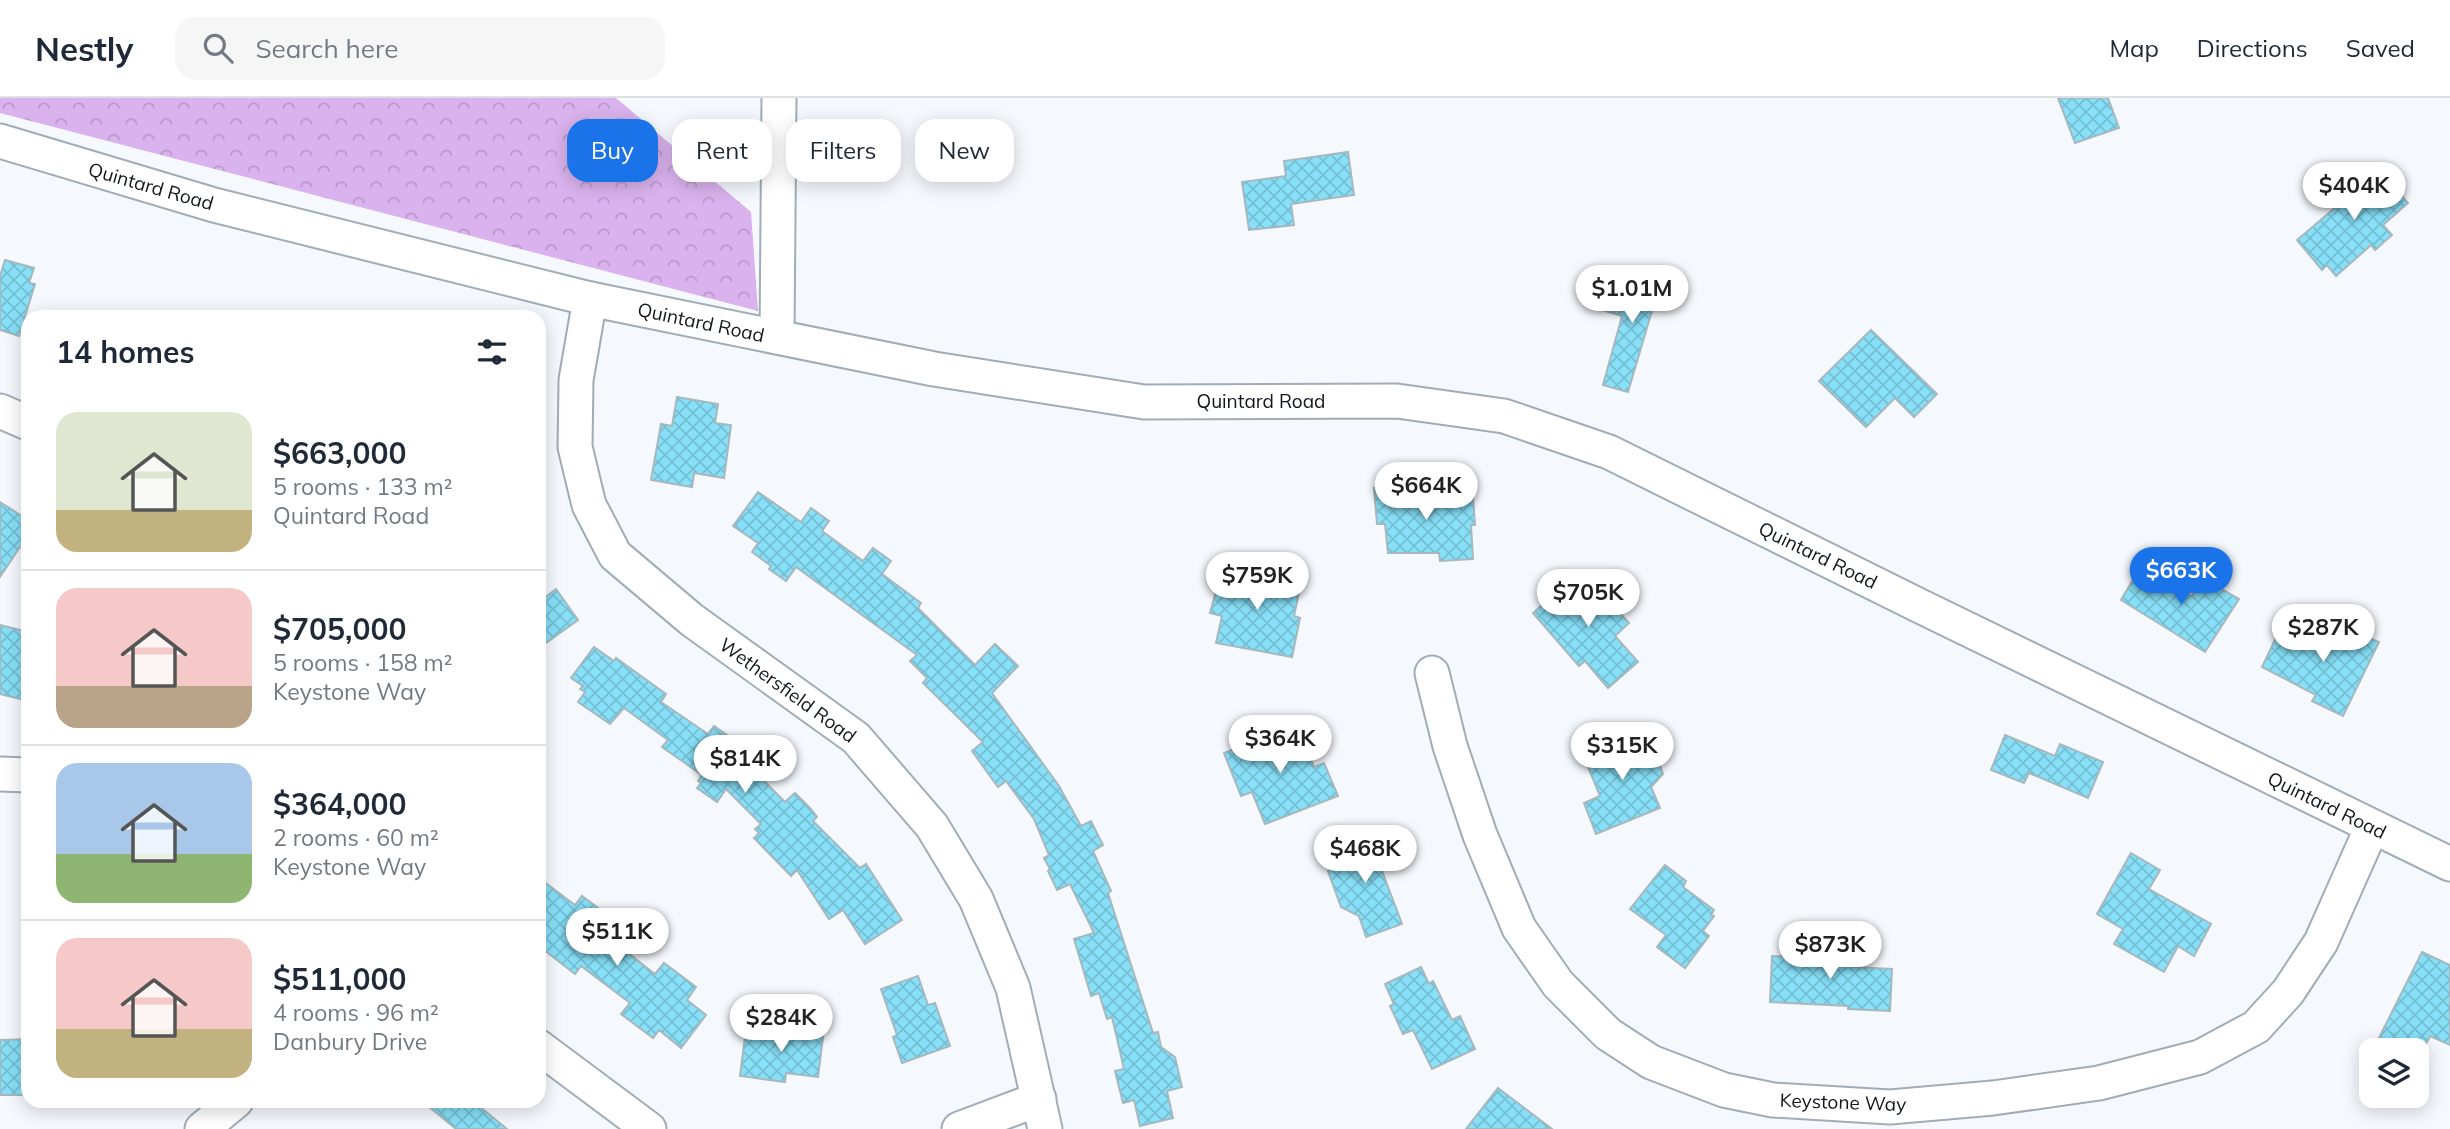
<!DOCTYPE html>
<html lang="en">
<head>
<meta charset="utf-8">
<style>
  :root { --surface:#fff; --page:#f6f6f7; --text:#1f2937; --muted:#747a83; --line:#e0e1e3; --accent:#1a73e8 }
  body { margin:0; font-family:Mulish,sans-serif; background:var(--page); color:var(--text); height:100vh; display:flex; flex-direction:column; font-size:26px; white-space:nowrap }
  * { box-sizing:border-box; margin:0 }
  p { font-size:23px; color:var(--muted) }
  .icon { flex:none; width:38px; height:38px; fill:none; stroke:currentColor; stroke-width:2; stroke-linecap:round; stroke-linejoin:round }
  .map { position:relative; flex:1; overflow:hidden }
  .panel { position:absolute; left:21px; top:212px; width:525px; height:798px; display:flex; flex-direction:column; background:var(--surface); border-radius:21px; box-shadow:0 4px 18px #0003 }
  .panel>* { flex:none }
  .guide { position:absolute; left:567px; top:21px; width:665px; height:63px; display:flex; gap:14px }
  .fabs { position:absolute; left:2359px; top:940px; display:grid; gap:14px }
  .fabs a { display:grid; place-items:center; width:70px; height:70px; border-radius:14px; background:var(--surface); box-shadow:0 4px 18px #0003; font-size:35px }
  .price { position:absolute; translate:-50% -60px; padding:0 16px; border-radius:24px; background:#fff; color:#222; font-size:23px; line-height:46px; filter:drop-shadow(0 2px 4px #0008) }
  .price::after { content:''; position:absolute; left:50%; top:42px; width:21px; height:16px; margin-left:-10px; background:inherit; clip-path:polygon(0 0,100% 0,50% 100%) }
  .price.on { background:var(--accent); color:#fff }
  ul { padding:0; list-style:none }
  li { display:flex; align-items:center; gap:21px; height:175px; padding:0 35px }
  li+li { border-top:2px solid var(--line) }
  li span { display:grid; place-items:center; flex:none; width:196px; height:140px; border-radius:21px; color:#555 }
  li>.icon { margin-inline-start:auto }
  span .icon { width:84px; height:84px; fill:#fffc; stroke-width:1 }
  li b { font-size:30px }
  h2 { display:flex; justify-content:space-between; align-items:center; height:84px; padding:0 35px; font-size:30px }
  .chip { padding:0 24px; border-radius:21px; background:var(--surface); box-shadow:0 4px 18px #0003; font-size:24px; line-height:63px }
  .chip.on { background:var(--accent); color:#fff }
  header { display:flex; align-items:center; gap:42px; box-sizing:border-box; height:98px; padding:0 35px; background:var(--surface); border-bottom:2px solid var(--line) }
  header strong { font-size:33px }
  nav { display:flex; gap:38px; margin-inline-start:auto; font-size:24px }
  .search { width:490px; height:63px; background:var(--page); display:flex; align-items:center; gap:18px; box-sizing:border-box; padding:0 24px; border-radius:21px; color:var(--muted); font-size:26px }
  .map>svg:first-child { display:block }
  .forest { fill:url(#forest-crowns) }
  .building { fill:url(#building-cross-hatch); stroke:#a6b8bd; stroke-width:2 }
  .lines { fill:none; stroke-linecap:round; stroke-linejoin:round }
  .minor-casing { stroke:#a1acb7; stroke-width:37 }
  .minor { stroke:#fff; stroke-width:33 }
  .labels { text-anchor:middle; stroke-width:5; stroke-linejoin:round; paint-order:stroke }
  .street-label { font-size:19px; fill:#13171b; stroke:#fff }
</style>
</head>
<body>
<header>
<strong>Nestly</strong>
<div class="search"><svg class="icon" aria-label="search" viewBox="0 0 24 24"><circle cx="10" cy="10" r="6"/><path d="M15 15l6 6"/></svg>Search here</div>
<nav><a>Map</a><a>Directions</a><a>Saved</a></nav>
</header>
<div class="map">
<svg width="2450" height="1031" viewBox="0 0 2450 1031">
  <defs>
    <pattern id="forest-crowns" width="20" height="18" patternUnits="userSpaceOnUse" patternTransform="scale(1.75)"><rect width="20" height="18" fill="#dab2ed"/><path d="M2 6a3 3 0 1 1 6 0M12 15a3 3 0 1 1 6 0" fill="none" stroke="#ba98cb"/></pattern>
    <pattern id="building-cross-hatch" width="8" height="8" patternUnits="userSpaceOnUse" patternTransform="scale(1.75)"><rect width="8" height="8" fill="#87e0f8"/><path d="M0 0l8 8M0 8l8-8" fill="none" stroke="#74bfd4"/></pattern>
  </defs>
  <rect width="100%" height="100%" fill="#f5f9fe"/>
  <!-- forest -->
  <polygon class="forest" points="0,0 616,0 751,114 758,213 0,15"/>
  <!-- building -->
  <g class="building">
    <polygon points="2058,0 2108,0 2119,30 2075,45"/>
    <polygon points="1348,54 1354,97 1291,106 1294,127 1249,132 1242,84 1286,78 1284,63"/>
    <polygon points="2376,69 2408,105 2383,127 2392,137 2375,152 2371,147 2336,178 2327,167 2322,172 2297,142 2337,108 2328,98 2344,84 2351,91"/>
    <polygon points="5,162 34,170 29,185 35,186 19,238 0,232 0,178"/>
    <polygon points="1652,178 1673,181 1670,208 1654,206 1628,294 1603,287 1622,218 1602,212 1612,181 1650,192"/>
    <polygon points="1871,232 1937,296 1914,319 1895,300 1866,329 1819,283"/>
    <polygon points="677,299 718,306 715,325 731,327 724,380 694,375 692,389 651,382 661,326 672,328"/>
    <polygon points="1414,388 1422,394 1445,393 1446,399 1473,398 1475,427 1471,427 1473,461 1440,463 1439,455 1388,455 1385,426 1377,426 1374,390"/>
    <polygon points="758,394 801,424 811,410 829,423 822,433 863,463 873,450 891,463 882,476 921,505 918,510 975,567 995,546 1018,568 992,595 1059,688 1081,728 1091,723 1103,747 1093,753 1111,793 1108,795 1153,935 1158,934 1161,949 1175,959 1182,989 1167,993 1173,1020 1140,1028 1134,1002 1123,1005 1115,973 1124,971 1112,919 1107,921 1099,895 1091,898 1074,841 1094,835 1070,786 1057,792 1048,773 1050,771 1044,760 1049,757 1034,721 1006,683 998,689 972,653 983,644 923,585 927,580 910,563 917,557 796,469 786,483 769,471 771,468 752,454 758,445 733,428"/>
    <polygon points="0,404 28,422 28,437 0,479"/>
    <polygon points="1223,468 1301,485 1294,518 1300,520 1292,559 1216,545 1222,518 1210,515"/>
    <polygon points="2141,468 2192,498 2203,480 2239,501 2205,554 2121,502"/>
    <polygon points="1583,475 1629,525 1615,538 1638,564 1608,590 1585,563 1579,568 1533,515 1567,485 1569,487"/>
    <polygon points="556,491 578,522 539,550 539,504"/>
    <polygon points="0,527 28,534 28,603 0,596"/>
    <polygon points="2336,527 2379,544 2343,618 2312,603 2316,597 2262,569 2280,531 2311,547 2320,529"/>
    <polygon points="594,549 614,563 616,560 666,596 661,604 708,636 714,628 751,654 745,664 785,704 795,695 810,710 817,719 813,723 860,770 866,766 902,822 865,846 843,812 829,821 797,772 791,778 754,740 759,735 755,731 761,726 726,691 717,704 697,690 701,685 698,683 702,677 662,649 668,642 624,610 610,626 578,604 585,594 580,591 583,588 571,580"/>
    <polygon points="1297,626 1314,669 1324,665 1338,698 1265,726 1252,694 1241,698 1224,655"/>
    <polygon points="1632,634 1640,654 1653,649 1663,676 1651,689 1660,710 1596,736 1584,705 1600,698 1582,654"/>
    <polygon points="2005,637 2055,658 2060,646 2103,664 2088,700 2029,675 2024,685 1991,672"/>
    <polygon points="1380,735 1388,759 1378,762 1402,826 1366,839 1359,818 1341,809 1328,773 1335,762 1332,753"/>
    <polygon points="2131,755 2160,772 2149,791 2211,826 2194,858 2178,848 2164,874 2114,846 2123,831 2097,816"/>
    <polygon points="1665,767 1686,783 1683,789 1714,812 1711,817 1714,818 1703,833 1709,838 1685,870 1657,849 1666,837 1630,811"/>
    <polygon points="539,780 575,807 582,798 602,813 592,827 655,876 664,865 696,889 687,902 706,917 681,950 659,932 653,940 621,916 630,905 581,868 575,876 539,848"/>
    <polygon points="1809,850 1855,851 1854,869 1892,871 1890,913 1848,911 1848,908 1770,904 1772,858 1792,859"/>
    <polygon points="2422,854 2450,867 2450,947 2430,938 2423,952 2373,952"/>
    <polygon points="1421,869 1429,886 1433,883 1452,922 1460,918 1475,951 1432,971 1413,932 1403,936 1390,908 1394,906 1385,886"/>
    <polygon points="918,878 928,907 935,905 950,948 902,965 893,939 897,937 881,891"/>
    <polygon points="793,922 792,935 823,939 818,979 786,975 785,984 740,978 745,939"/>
    <polygon points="28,941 28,997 0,997 0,942"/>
    <polygon points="1498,990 1552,1031 1466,1031"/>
    <polygon points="422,1003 473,1003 507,1031 456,1031"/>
  </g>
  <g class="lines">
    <defs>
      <g id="minor">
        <polyline points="0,43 214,107 590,201 934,271 1144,304 1397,303 1504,318 1609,354 1920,508 2450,766"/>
        <polyline points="590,201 576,282 575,349 589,407 615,457 692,522 856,640 932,728 976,801 1013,890 1045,1031"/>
        <polyline points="777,239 779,0"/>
        <polyline points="0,313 28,325"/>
        <polyline points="1432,575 1450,648 1480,737 1519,830 1558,886 1608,936 1651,964 1724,992 1773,1002 1890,1009 1993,1000 2099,985 2200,959 2256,929 2288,894 2321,844 2372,729"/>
        <polyline points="0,676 28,677"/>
        <polyline points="539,949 649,1031"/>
        <polyline points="202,1031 236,1003"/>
        <polyline points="959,1031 1039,1001"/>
      </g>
    </defs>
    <!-- minor casing -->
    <use href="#minor" class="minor-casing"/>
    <!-- minor -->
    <use href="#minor" class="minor"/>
  </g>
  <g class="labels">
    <!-- street labels -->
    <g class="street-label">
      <text transform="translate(151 88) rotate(16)" y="7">Quintard Road</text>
      <text transform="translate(701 224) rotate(12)" y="7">Quintard Road</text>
      <text x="1261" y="310">Quintard Road</text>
      <text transform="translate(1818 457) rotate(26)" y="7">Quintard Road</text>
      <text transform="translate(788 592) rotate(36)" y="7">Wethersfield Road</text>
      <text transform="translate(2327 707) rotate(26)" y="7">Quintard Road</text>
      <text transform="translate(1843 1004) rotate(2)" y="7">Keystone Way</text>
    </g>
  </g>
</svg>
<div class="fabs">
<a><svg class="icon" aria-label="layers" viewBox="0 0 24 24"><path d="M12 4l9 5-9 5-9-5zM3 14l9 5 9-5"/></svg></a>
</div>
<b class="price" style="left:2354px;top:124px">$404K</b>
<b class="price" style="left:1632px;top:227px">$1.01M</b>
<b class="price" style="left:1426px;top:424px">$664K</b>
<b class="price on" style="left:2181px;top:509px">$663K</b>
<b class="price" style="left:1257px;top:514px">$759K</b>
<b class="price" style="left:1588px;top:531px">$705K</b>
<b class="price" style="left:2323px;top:566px">$287K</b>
<b class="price" style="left:1280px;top:677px">$364K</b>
<b class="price" style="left:1622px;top:684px">$315K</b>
<b class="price" style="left:745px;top:697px">$814K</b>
<b class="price" style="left:1365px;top:787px">$468K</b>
<b class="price" style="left:617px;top:870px">$511K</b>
<b class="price" style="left:1830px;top:883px">$873K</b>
<b class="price" style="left:781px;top:956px">$284K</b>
<div class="guide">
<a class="chip on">Buy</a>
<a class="chip">Rent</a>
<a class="chip">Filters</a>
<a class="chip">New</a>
</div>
<section class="panel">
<h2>14 homes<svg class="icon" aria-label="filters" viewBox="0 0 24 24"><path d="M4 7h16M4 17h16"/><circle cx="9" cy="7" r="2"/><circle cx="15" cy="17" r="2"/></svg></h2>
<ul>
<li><span style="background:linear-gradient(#dfe7d0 70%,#c2b280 0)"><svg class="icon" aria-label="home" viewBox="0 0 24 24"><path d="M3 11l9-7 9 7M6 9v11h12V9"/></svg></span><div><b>$663,000</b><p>5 rooms · 133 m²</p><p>Quintard Road</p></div></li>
<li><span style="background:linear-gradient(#f6c9c9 70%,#b9a48a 0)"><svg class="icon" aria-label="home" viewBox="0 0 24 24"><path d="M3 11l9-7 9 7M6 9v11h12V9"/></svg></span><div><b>$705,000</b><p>5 rooms · 158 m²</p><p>Keystone Way</p></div></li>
<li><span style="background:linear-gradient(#a9c7e8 65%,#8fb573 0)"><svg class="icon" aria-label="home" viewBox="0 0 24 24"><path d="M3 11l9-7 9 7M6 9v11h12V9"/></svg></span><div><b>$364,000</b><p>2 rooms · 60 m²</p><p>Keystone Way</p></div></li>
<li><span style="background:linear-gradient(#f6c9c9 65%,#c2b280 0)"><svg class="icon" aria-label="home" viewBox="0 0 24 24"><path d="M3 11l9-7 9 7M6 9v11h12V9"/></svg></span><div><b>$511,000</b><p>4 rooms · 96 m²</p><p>Danbury Drive</p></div></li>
</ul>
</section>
</div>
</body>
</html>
